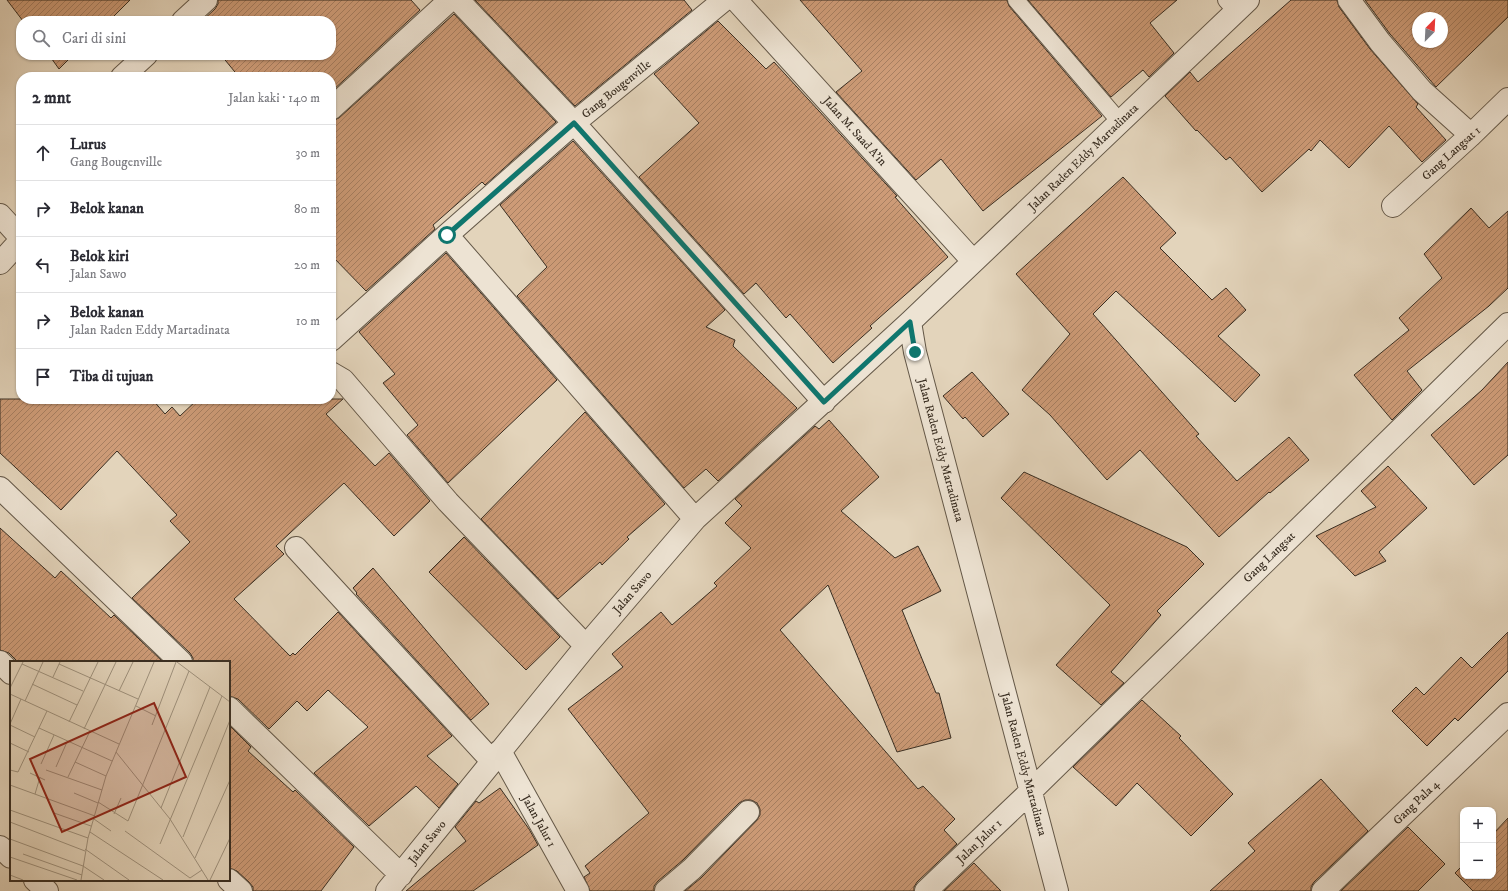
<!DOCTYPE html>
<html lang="id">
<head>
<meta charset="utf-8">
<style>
  body { margin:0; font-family:"IM FELL DW Pica",serif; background:#f2f2f3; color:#2b2b33 }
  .controls { position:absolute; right:12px; bottom:12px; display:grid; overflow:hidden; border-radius:8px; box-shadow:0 1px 3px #0004 }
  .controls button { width:36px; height:36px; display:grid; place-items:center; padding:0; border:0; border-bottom:1px solid #e1e1e2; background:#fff; color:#2b2b33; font:20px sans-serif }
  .compass { position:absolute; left:1412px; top:12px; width:36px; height:36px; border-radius:50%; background:#fff; box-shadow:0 1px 3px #0004; rotate:24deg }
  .stop { position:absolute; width:12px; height:12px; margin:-9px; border:3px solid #0f766e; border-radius:50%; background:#fff }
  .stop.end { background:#0f766e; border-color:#fff; box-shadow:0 1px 4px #0008 }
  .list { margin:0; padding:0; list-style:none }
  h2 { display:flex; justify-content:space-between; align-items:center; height:52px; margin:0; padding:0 16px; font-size:17px }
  h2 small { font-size:13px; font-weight:400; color:#7c7c81 }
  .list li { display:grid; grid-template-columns:26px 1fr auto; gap:12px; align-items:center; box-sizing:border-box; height:56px; padding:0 16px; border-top:1px solid #e1e1e2 }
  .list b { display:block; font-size:15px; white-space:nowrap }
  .list p { margin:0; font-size:13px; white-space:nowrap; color:#7c7c81 }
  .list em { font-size:13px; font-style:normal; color:#7c7c81 }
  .icon { flex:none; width:22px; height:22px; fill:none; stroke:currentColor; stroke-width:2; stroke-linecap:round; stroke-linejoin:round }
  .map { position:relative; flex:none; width:1508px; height:891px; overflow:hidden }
  .search { position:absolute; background:#fff; box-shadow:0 1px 3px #0004; left:16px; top:16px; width:320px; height:44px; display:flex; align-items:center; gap:10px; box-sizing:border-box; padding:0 14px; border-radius:16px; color:#7c7c81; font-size:15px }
  .panel { position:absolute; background:#fff; box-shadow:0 1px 3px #0004; left:16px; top:72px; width:320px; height:332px; border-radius:16px }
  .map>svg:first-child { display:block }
  .building { fill:url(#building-hatch); stroke:#392e22; fill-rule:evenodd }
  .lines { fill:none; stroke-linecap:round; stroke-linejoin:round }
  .service-casing { stroke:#645848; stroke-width:18 }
  .minor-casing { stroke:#645848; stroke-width:24 }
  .service { stroke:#ede3d3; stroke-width:16 }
  .minor { stroke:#ede3d3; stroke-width:22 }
  .route { stroke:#0f766e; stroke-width:5 }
  .labels { text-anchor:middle; stroke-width:3; stroke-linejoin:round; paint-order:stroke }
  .street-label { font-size:12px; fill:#392e22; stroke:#ede3d3 }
  .inset-road { fill:none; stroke:#9f927e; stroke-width:1 }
  .view { fill:#8f2418; fill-opacity:0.15; stroke:#8f2418; stroke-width:2 }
  .inset-edge { fill:none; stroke:#392e22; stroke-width:2 }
</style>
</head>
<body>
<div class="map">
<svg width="1508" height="891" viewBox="0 0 1508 891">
  <defs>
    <pattern id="building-hatch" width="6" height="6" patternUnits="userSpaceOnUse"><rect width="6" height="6" fill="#cd9b77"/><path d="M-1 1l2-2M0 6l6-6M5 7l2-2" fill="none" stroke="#a77f61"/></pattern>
  </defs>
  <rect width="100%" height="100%" fill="#e3d4bb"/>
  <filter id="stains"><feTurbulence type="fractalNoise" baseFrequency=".005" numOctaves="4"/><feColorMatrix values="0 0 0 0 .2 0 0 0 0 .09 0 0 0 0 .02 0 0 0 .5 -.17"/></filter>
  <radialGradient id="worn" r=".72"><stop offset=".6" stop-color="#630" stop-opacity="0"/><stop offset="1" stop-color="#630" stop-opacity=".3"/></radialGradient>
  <path class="building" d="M7,0h123l-21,21h-86z
    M218,0h193l9,10 -89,82v-15h-92l-18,-22h110v-34h-129l13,-12 3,-5z
    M475,0h209l8,10 -117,96z
    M800,0h207l2,6 93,110 -119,95 -42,-52 -25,21 -80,-88 26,-21z
    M1028,0h149l-27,23 24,30 -25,24 -6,-7 -32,27z
    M1291,0h46l2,7 31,42 48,55 -2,3 30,33 -24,22 -33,-36 -40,42 -29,-28 -9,11 -2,-2 -47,43 -32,-35 -4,3 -29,-30 -1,1 -31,-35 25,-24 8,10z
    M1365,0h143v17l-72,70 -46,-53zM1418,18h24v24h-24z
    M454,14l102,108 -71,63 -3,-3 -49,43 2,4 -69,62 -35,-36v-134l8,-3z
    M718,21l48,48 8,-7 123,134 -2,1 53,60 -78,69 2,2 -39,35 -43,-49 -4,4 -30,-35 -12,11 -105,-117 60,-54 -45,-49z
    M49,55h24l-14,14z
    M573,141l152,169 -19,17 29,13 -2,6 64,62 -79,73 -12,-12 -22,19 -167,-192 30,-29 -47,-62z
    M1123,177l53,56 -16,15 52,52 14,-12 20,22 -28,26 42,39 -25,27 -119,-111 -23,23 106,120 -3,2 41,45 52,-44 20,23 -39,33 -1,-1 -50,45 -79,-87 -33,30 -57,-65 -28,-25 48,-56 -54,-60z
    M1471,208l18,20 19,-17v77l-19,18 -82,65 15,19 -30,30 -38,-45 55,-45 -10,-12 43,-40 -18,-24z
    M446,253l111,127 -109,103 -41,-48 11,-10 -35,-42 12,-9 -36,-42z
    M1508,362v93l-34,30 -43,-50 51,-45z
    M972,372l37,42 -26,23 -18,-20 -2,2 -20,-23z
    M0,399h152l13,15 7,-7 8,9 18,-17h145l-17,15 49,52 14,-13 41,48 -36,35 -50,-53 -68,63 8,8 -50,45 56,57 3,-3 2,2 43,-43 114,124 -25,20 31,28 -19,24 -23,-22 -47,40 -55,-53 54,-46 -40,-37 -21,21 -10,-10 -28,28 -31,-30 -9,-3v-34h-36v-4l-3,-5 -58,-55 58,-56 -20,-21 7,-6 -60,-64 -56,59 -61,-57z
    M585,412l80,92 -38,33 2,2 -27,26 -2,-3 -42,37 -77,-80z
    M829,420l50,57 -38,34 54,47 23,-12 23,45 -39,19 34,83h3l12,45 -54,14 -69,-167 -48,45 138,159 5,-3 32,33 -11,11 13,14 -40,38 -3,5v4h-229l16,-13 56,-58 3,-5v-6l-3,-6 -6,-3h-6l-6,3 -56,57 -25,21 -4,5v5h-64l-6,-14 6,-4 -5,-7 64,-53 -81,-104 55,-42 -11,-13 49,-42 11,13 45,-39 -3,-3 37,-35 -26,-25 17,-17 -7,-7 80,-73 4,3z
    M1388,466l39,42 -48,44 7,9 -31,15 -39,-40 60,-29 -15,-16z
    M1024,472l163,75 17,17 -47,47 4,4 -50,57 13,11 -23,22 -45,-40 54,-60 -109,-107z
    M0,528l55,50 6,-7 50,47 3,-3 49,47h-145l-9,-9 -9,-3z
    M464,537l96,100 -34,33 -97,-98z
    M373,568l116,136 -18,16 -115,-126 1,-1 -4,-5z
    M1508,632v39l-50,50 -3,-3 -28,28 -35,-35 24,-24 8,8 37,-38 11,11z
    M1142,700l39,36 -2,2 54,56 -42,42 -54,-53 -21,23 -43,-39z
    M229,725l22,22 -3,4 45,41 2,-2 59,57 -33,44h-68v-4l-4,-5 -12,-11 -8,-3z
    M1321,779l47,52 -54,51 -3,5v4h-101l45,-40 -7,-8z
    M500,788l29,41 9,16 -65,46h-67l60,-50 -11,-14 21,-26 3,2z
    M1508,818v73h-35l-18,-18 8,-8v11h30v-42z
    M1408,827l37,37 -27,27h-77z
    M974,863l27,28h-57z"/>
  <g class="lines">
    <g class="service-casing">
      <path id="service" d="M1016,0l104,122
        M1226,0l10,11"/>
    </g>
    <g class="minor-casing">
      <path id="minor" d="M458,0l116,123 250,279
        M736,0l237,261
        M1349,0l31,42 42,49 49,44
        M183,21l23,-21
        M122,77l24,-22
        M331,109l119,-109
        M1393,206l78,-71 37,-36
        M0,215l21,23
        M447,235l248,284
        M0,263l21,-23
        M910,322l5,30 142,539
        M331,340l116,-105 127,-112 150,-123
        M331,373l12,7 105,122 138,144
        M0,488l181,174
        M296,548l196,213
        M0,662l11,11
        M229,708l172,167
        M500,751l78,140
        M0,847l11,10
        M35,880l12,11
        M229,880l12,11
        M387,891l199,-245 109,-127 215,-197 338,-322
        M666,891l26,-22 56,-57
        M926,891l105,-100 477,-467
        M1323,891l185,-177"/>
    </g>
    <use href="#service" class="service"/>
    <use href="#minor" class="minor"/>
  </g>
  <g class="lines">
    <path class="route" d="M447,235l127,-112 250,279 86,-80 5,30"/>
  </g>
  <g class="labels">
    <g class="street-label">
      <text transform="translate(616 89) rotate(-39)" y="4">Gang Bougenville</text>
      <text transform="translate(855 131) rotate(48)" y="4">Jalan M. Saad A'in</text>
      <text transform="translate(1451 153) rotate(-42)" y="4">Gang Langsat 1</text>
      <text transform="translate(1083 157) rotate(-44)" y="4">Jalan Raden Eddy Martadinata</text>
      <text transform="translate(941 450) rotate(75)" y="4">Jalan Raden Eddy Martadinata</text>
      <text transform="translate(1269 557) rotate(-44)" y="4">Gang Langsat</text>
      <text transform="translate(632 592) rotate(-49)" y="4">Jalan Sawo</text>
      <text transform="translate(1024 764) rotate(75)" y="4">Jalan Raden Eddy Martadinata</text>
      <text transform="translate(1416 802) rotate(-44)" y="4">Gang Pala 4</text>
      <text transform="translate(539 821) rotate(61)" y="4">Jalan Jalur 1</text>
      <text transform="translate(979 841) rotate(-44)" y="4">Jalan Jalur 1</text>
      <text transform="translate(427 842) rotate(-51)" y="4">Jalan Sawo</text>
    </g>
  </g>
  <g transform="translate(10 661)">
    <rect width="220" height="220" fill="#e3d4bb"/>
    <path class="inset-road" d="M167,1l53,40M12,3l61,27M49,3l79,35M43,16l7,-15M22,23l45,21M0,27l13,-26M109,30l14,-29M0,33l109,50M15,40l18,-39M126,45l20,10M59,61l29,-60M0,63l11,-25M0,64l25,12M142,64l24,-63M29,67l73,33M74,68l32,-67M0,82l19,9M106,91l54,67 38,61M65,101l31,14M31,103l13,-29M46,106l11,-25M0,109l8,2 29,-61M36,109l56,20M20,112l15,7M58,116l22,-46M0,124l85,31M64,132l24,10M25,133l5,-17M88,141l30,19 61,-150M151,147l49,-121M0,149l78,28M44,152l37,13M104,153l7,-16M84,158l17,12M0,161l75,29M115,170l65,47 12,-8M80,171l73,48M173,176l47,-117M0,178l73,27 21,14M150,183l62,-148M75,188l44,31M13,193l59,21M0,196l67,23M185,197l35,-78M0,214l13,5M71,219l7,-42 18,-62 48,-114M200,219l20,-42"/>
    <path class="view" d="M144,42l32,74 -124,55 -32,-73z"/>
    <rect width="220" height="220" class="inset-edge"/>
  </g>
  <rect width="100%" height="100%" filter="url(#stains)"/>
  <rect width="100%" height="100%" fill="url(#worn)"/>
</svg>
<div class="controls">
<button>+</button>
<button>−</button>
</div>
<svg class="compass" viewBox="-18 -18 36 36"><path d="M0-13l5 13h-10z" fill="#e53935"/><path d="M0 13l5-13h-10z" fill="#7c7c81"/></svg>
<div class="stop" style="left:447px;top:235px"></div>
<div class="stop end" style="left:915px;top:352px"></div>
<div class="search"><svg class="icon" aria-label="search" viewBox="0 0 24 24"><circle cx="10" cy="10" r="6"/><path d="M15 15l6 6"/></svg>Cari di sini</div>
<section class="panel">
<h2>2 mnt<small>Jalan kaki · 140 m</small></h2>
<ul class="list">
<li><svg class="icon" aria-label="ahead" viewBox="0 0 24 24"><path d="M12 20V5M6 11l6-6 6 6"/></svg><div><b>Lurus</b><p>Gang Bougenville</p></div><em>30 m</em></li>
<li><svg class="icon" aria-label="right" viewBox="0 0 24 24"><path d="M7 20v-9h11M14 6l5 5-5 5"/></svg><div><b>Belok kanan</b></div><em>80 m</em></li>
<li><svg class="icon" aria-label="left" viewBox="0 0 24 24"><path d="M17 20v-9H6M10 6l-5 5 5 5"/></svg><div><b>Belok kiri</b><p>Jalan Sawo</p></div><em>20 m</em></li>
<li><svg class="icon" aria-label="right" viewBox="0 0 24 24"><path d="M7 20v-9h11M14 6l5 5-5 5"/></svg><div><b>Belok kanan</b><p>Jalan Raden Eddy Martadinata</p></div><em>10 m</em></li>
<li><svg class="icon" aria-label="arrive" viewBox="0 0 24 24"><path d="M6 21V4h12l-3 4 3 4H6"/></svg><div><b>Tiba di tujuan</b></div></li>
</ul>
</section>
</div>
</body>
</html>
